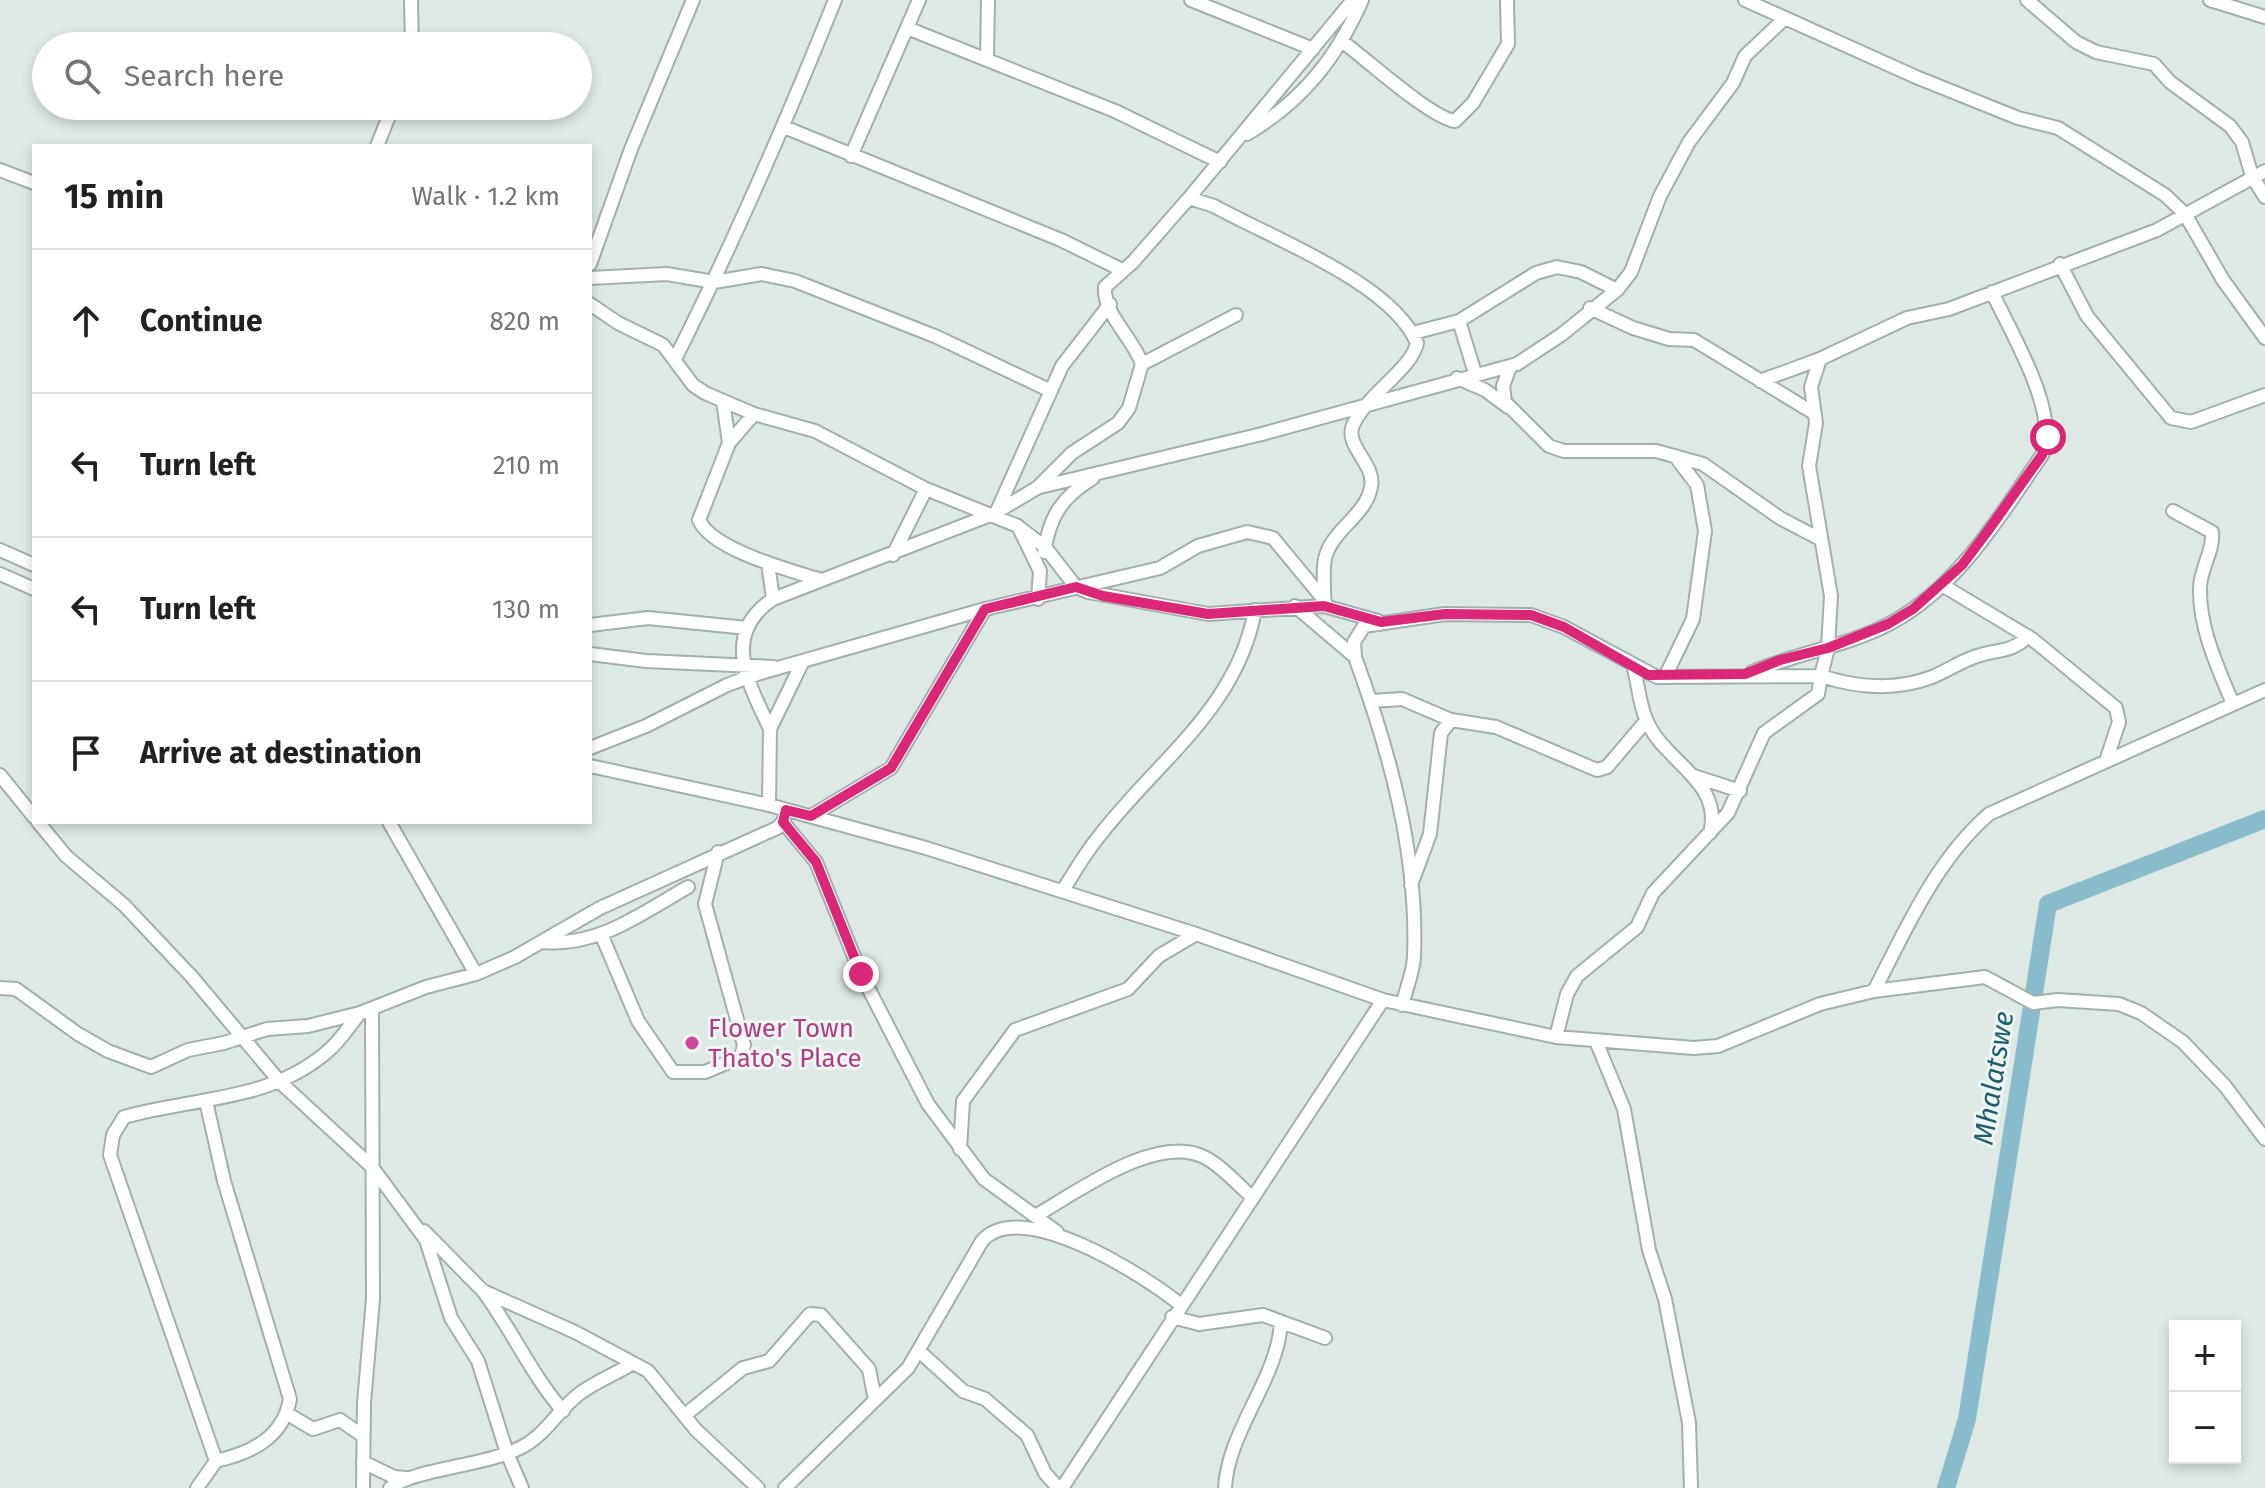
<!DOCTYPE html>
<html lang="en">
<head>
<meta charset="utf-8">
<style>
  body { margin:0; font-family:"Fira Sans",sans-serif; background:#f2f2f2; color:#202124 }
  .controls { position:absolute; right:24px; bottom:24px; display:grid; overflow:hidden; border-radius:0px; box-shadow:0 4px 12px #0003 }
  .controls button { width:72px; height:72px; display:grid; place-items:center; padding:0; border:0; border-bottom:2px solid #e0e0e0; background:#fff; color:#202124; font:40px sans-serif }
  .stop { position:absolute; width:24px; height:24px; margin:-18px; border:6px solid #db2777; border-radius:50%; background:#fff }
  .stop.end { background:#db2777; border-color:#fff; box-shadow:0 2px 8px #0008 }
  .list { margin:0; padding:0; list-style:none }
  h2 { display:flex; justify-content:space-between; align-items:center; height:104px; margin:0; padding:0 32px; font-size:34px }
  h2 small { font-size:26px; font-weight:400; color:#757577 }
  .list li { display:grid; grid-template-columns:52px 1fr auto; gap:24px; align-items:center; box-sizing:border-box; height:144px; padding:0 32px; border-top:2px solid #e0e0e0 }
  .list b { display:block; font-size:30px; white-space:nowrap }
  .list em { font-size:26px; font-style:normal; color:#757577 }
  .icon { flex:none; width:44px; height:44px; fill:none; stroke:currentColor; stroke-width:2; stroke-linecap:round; stroke-linejoin:round }
  .map { position:relative; flex:none; width:2265px; height:1488px; overflow:hidden }
  .search { position:absolute; background:#fff; box-shadow:0 4px 12px #0003; left:32px; top:32px; width:560px; height:88px; display:flex; align-items:center; gap:20px; box-sizing:border-box; padding:0 28px; border-radius:44px; color:#757577; font-size:30px }
  .panel { position:absolute; background:#fff; box-shadow:0 4px 12px #0003; left:32px; top:144px; width:560px; height:680px; border-radius:0px }
  .map>svg:first-child { display:block }
  .lines { fill:none; stroke-linecap:round; stroke-linejoin:round }
  .river { stroke:#88bccc; stroke-width:18 }
  .minor-casing { stroke:#a1b0ac; stroke-width:16 }
  .minor { stroke:#fff; stroke-width:12 }
  .route { stroke:#db2777; stroke-width:10 }
  .hotel-dot { fill:#d1479c; stroke:#eef6f3; stroke-width:3 }
  .labels { text-anchor:middle; stroke-width:6; stroke-linejoin:round; paint-order:stroke }
  .hotel-label { font-size:26px; fill:#b23c85; stroke:#eef6f3; text-anchor:start }
  .water-label { font-size:28px; font-style:italic; fill:#1f5c6f; stroke:#eef6f3 }
</style>
</head>
<body>
<div class="map">
<svg width="2265" height="1488" viewBox="0 0 2265 1488">
  <rect width="100%" height="100%" fill="#dee9e5"/>
  <g class="lines">
    <path class="river" d="M1946,1488l21,-69 81,-515 217,-85"/>
    <g class="minor-casing">
      <path id="minor" d="M411,0l1,46
        M1191,0l122,49
        M1745,0l171,77 102,41 40,10 107,67 20,19 38,66 42,58
        M2027,0l49,42 20,10 58,12 16,18 60,44 12,16 10,34 13,21
        M2210,0l55,17
        M907,28l208,83 105,51
        M1343,42c23,17 88,76 112,79l18,-18 35,-59 -1,-44
        M987,60l1,-60
        M784,127l277,113 61,30
        M1247,134c55,-33 89,-75 115,-134
        M377,146l16,-40
        M851,156l68,-156
        M0,170l34,13
        M1189,198l25,8c57,32 177,76 203,137 -5,26 -50,51 -64,82 -9,21 23,39 18,62 -5,29 -40,43 -46,72 -3,14 0,30 -1,44
        M590,264l41,-115 62,-149
        M2060,264l27,52 84,102 20,4 74,-27
        M590,278l77,-4 47,8 48,-8 33,7 142,56 114,54
        M590,304l28,19 45,22 30,40 12,8 49,21 61,17 111,58 92,37 22,45 -2,28
        M1590,308l43,20 36,11 25,1 118,72
        M1459,321l16,52
        M1413,333l46,-12 77,-48 21,-6 24,5 36,18
        M675,359c59,-117 111,-237 160,-359
        M1142,364l94,-49
        M1510,367l-7,19 2,16 44,44 15,5h92l47,13 77,54 40,21
        M1457,378l28,12 23,17
        M1760,381l60,-22
        M723,401l6,42
        M754,414l-25,29 -30,77c13,30 91,50 122,60
        M1040,487l222,-53 255,-70 44,-29 56,-45 14,-18 29,-76 29,-54 44,-59 12,-27 39,-37
        M997,511l65,-145 48,-62
        M2173,511l39,21c2,19 -12,37 -12,56 -1,40 18,80 33,116
        M1020,528l25,19 31,40 12,5 120,22 116,-8 54,15
        M0,550l34,15
        M1044,552c6,-36 17,-54 49,-74
        M893,555l33,-66
        M768,563l5,36
        M0,574l34,15
        M1942,585l90,54 84,69 3,14 -13,39
        M1295,606l60,51
        M590,625l58,-7 99,10
        M590,654l56,7 128,6
        M1633,665c5,17 6,38 13,54 16,42 78,62 64,114
        M1752,672c45,-19 96,-26 139,-49 68,-37 109,-107 151,-168 19,-41 -32,-124 -50,-163
        M1665,677l28,-58 12,-88 -8,-46 -22,-29
        M1372,701l30,-2 49,21 45,7 101,43 10,-3 39,-46
        M770,729c-21,-45 -50,-95 3,-130l220,-85 44,-26 35,-35 46,-30 11,-15 13,-44c-9,-26 -39,-50 -37,-77l28,-25 56,-64 164,-198
        M590,748l56,-22 81,-41 30,-11 228,-65 175,-41 38,-22 49,-14 26,6 52,63
        M590,766l179,39 157,43 270,86 187,66 173,37 138,11 24,-2 102,-42 54,-13 111,-14 48,26 25,-3 61,4 22,9 42,29 42,44 40,53
        M0,775l34,42
        M1694,776l46,15
        M769,805l1,-76 33,-68
        M811,816l80,-48 94,-159
        M38,822l28,34 58,49 68,72 88,105 92,85 54,73 25,78 27,43 29,92 15,35
        M389,822l87,152
        M783,822l33,40 45,112 67,130 56,75 73,53
        M1411,885l19,-51 11,-101 10,-13
        M1063,890c11,-17 21,-35 34,-51 57,-76 140,-129 158,-229
        M602,936l36,85 35,51h32l36,-15 3,-12 -39,-141 13,-52
        M542,942c57,5 98,-28 146,-55
        M0,988l16,1 62,45 30,17 43,16 37,-17 36,-7 43,-14 41,-3 52,-13 66,-26 50,-13 39,-17 85,-49 177,-80 6,-6 3,-12
        M1874,991c32,-62 62,-131 115,-177l276,-124
        M1402,1005c4,-15 11,-32 12,-48 4,-103 -24,-204 -59,-300l-1,-15 10,-16 81,-12 86,1 33,12 93,50 164,-1 7,-28 3,-52 -22,-130 7,-43 -5,-36 9,-28 87,-41 42,-9 208,-79 108,-59
        M1556,1037l11,-43 10,-18 60,-49 16,-34 75,-80 36,-80 54,-39 3,-18c37,12 74,15 111,1 15,-6 29,-16 45,-21 21,-7 35,-3 51,-20
        M1596,1041l28,68 25,141 16,49 24,124 2,65
        M960,1149l3,-48 52,-71 113,-41 31,-33 37,-22
        M1035,1216c41,-23 121,-83 169,-59 18,9 33,27 48,40
        M424,1231l59,60 92,41 73,39 48,59 62,58
        M483,1291c29,39 48,83 80,120
        M1172,1317l27,7 64,-9 62,23
        M919,1351l44,40 22,8 42,36 18,38 13,15
        M286,1413l27,16 27,-9 23,16
        M685,1415l58,-47 26,-7 41,-47 11,1 48,54 6,31
        M216,1461l-106,-306 3,-20 11,-18c70,-20 146,-15 204,-66 12,-10 22,-26 32,-38
        M363,1462l31,15 12,1
        M197,1488l19,-27c35,-8 67,-23 74,-62l-66,-218 -18,-80
        M363,1488l1,-85 9,-104 -1,-290
        M390,1488c24,-19 94,-22 130,-40 26,-13 37,-37 59,-54 17,-13 37,-20 54,-31
        M785,1488l123,-120 74,-127c39,-45 163,35 199,64
        M1062,1488l321,-488
        M1225,1488c3,-58 53,-109 56,-166"/>
    </g>
    <use href="#minor" class="minor"/>
  </g>
  <g class="lines">
    <path class="route" d="M861,974l-45,-112 -33,-40 3,-12 25,6 80,-48 94,-159 91,-22 27,9 105,18 116,-8 57,16 64,-8 86,1 33,12 84,48 97,-1 35,-14 48,-12 60,-24 25,-15 49,-44 25,-33 55,-77 6,-18"/>
  </g>
  <circle class="hotel-dot" cx="692" cy="1043" r="8"/>
  <g class="labels">
    <g class="hotel-label">
      <text x="708" y="1037">Flower Town<tspan x="708" dy="30">Thato's Place</tspan></text>
    </g>
    <g class="water-label">
      <text transform="translate(1993 1078) rotate(-81)" y="10">Mhalatswe</text>
    </g>
  </g>
</svg>
<div class="controls">
<button>+</button>
<button>−</button>
</div>
<div class="stop" style="left:2048px;top:437px"></div>
<div class="stop end" style="left:861px;top:974px"></div>
<div class="search"><svg class="icon" aria-label="search" viewBox="0 0 24 24"><circle cx="10" cy="10" r="6"/><path d="M15 15l6 6"/></svg>Search here</div>
<section class="panel">
<h2>15 min<small>Walk · 1.2 km</small></h2>
<ul class="list">
<li><svg class="icon" aria-label="ahead" viewBox="0 0 24 24"><path d="M12 20V5M6 11l6-6 6 6"/></svg><div><b>Continue</b></div><em>820 m</em></li>
<li><svg class="icon" aria-label="left" viewBox="0 0 24 24"><path d="M17 20v-9H6M10 6l-5 5 5 5"/></svg><div><b>Turn left</b></div><em>210 m</em></li>
<li><svg class="icon" aria-label="left" viewBox="0 0 24 24"><path d="M17 20v-9H6M10 6l-5 5 5 5"/></svg><div><b>Turn left</b></div><em>130 m</em></li>
<li><svg class="icon" aria-label="arrive" viewBox="0 0 24 24"><path d="M6 21V4h12l-3 4 3 4H6"/></svg><div><b>Arrive at destination</b></div></li>
</ul>
</section>
</div>
</body>
</html>
